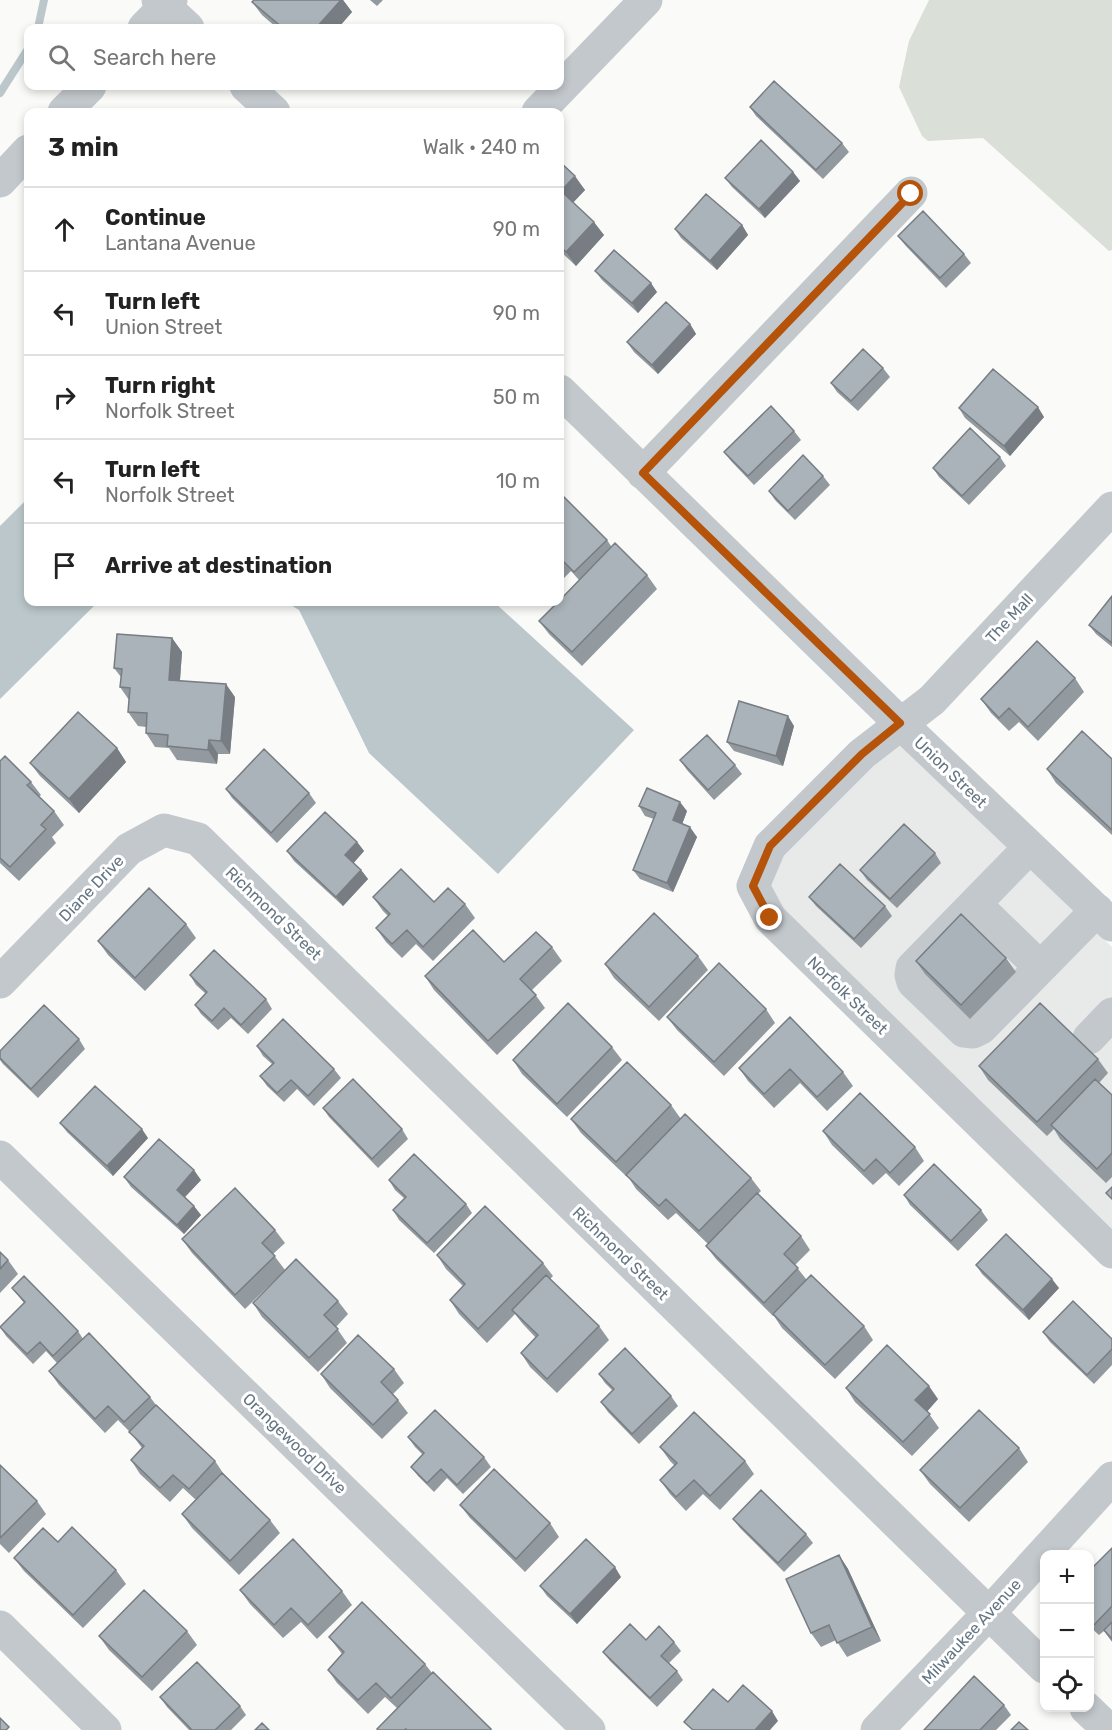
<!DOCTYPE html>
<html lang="en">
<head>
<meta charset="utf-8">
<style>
  body { margin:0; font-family:Rubik,sans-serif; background:#f6f6f6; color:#222 }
  .controls { position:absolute; right:18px; bottom:18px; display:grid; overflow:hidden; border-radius:12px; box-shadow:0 3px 9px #0003 }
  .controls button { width:54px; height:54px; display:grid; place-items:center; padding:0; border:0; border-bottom:2px solid #e0e0e0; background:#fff; color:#222; font:30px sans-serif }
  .stop { position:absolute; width:18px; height:18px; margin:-14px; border:4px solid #b45309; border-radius:50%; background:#fff }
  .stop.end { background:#b45309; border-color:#fff; box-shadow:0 2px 6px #0008 }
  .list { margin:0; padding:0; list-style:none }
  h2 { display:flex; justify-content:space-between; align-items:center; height:78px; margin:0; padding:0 24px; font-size:26px }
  h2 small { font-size:20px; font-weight:400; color:#767676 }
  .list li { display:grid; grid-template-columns:39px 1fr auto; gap:18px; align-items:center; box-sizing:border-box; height:84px; padding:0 24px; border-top:2px solid #e0e0e0 }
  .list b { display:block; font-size:22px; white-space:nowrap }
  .list p { margin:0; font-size:20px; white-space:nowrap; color:#767676 }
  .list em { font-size:20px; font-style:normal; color:#767676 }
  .icon { flex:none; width:33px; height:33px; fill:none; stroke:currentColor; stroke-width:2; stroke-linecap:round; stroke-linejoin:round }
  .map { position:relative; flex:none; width:1112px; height:1730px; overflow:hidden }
  .search { position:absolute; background:#fff; box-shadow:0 3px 9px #0003; left:24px; top:24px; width:540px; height:66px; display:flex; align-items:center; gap:15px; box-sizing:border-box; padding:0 21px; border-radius:12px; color:#767676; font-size:22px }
  .panel { position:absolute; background:#fff; box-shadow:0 3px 9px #0003; left:24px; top:108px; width:540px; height:498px; border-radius:12px }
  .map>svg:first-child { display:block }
  .built { fill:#e8e9e9 }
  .green { fill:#dadfd7 }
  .water { fill:#bbc7cb }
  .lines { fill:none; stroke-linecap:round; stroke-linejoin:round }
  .stream { stroke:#bbc7cb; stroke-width:8 }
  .minor { stroke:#c3c8cc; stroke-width:33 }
  .wall { fill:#929a9f }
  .shaded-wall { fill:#777d82 }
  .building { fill:#aab3b9; stroke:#777d82; stroke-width:1.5 }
  .route { stroke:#b45309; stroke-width:8 }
  .labels { text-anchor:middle; stroke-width:6; stroke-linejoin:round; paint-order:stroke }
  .street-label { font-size:16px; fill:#657683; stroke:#fff }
</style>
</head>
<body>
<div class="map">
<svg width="1112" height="1730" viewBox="0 0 1112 1730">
  <rect width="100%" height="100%" fill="#fafaf8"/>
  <path class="built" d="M898,743l214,204v282l-329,-321 -13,-25 13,-30 88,-88z"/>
  <path class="green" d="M929,0h183v250l-3,1 -126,-113 -55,3 -6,-5 -23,-49 10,-46z"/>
  <path class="water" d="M28,498v104h70l-98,97v-173z
    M286,602h208l140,128 -136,144 -129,-121 -70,-143z"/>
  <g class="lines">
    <path class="stream" d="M38,28l6,-28
      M0,93l28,-44"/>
    <path class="minor" d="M158,0l30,28
      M144,28l27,-28
      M246,86l28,26
      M64,112l26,-26
      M538,112l108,-112
      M0,181l28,-30
      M560,391l340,332 212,202
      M643,473l268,-280
      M1112,508l-180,192 -70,54 -92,92 -17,40 17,32 342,334
      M1030,847l-118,121 -1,7 2,7 51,49 9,1 8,-4 116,-118
      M975,904l65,63
      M0,982l129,-133 35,-19 34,9 846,828
      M1089,1038l23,-24
      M0,1157l589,573
      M0,1627l105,103
      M1086,1708l23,22
      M877,1730l112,-117 123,-135"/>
  </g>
  <path class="wall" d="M254,0h89l9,12 -14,16h-61l-15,-13 -10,-13z
    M370,0h13l-6,6z
    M750,107l92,36 7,9 -26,27 -67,-63z
    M560,162l25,28 -12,12 31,33 -28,31 -16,-15z
    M793,172l7,9 -35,37 -33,-31 -7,-9z
    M742,225l6,10 -31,35 -36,-32 -6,-9z
    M898,236l66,18 7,9 -25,25 -41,-43z
    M595,271l62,21 -19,21 -36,-33z
    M690,324l6,10 -38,40 -24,-22 -7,-10z
    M883,368l7,9 -32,34 -21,-19 -6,-9z
    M959,408l85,9 -34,39 -45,-38z
    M794,431l7,9 -47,45 -23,-24 -7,-9z
    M1000,457l6,9 -37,39 -30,-28 -6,-9z
    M823,476l7,9 -35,35 -20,-20 -6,-9z
    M560,493l47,47 4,6 36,29 10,14 -75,77 -33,-32 -10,-13 40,-41 -8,-9 -7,7 -4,-4z
    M1112,596v51l-16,-13 -7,-9z
    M172,638l10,14 -2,28 55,17 -5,57h-12l-1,10 -40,-4 -8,-12 -14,-1 -9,-14v-6l-8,-1 -10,-14 1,-12 -9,-13 1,-10 -7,-9z
    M1075,678l9,14 -46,49 -19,-19 -10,9 -18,-18 -10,-14z
    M794,726l-11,40 -49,-15 -7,-9z
    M117,748l9,14 -47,51 -39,-37 -10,-13z
    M1112,759v76l-56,-52 -9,-14z
    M680,760l55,5 7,9 -28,26 -27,-30z
    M0,761l31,21 10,13 -2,2 15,14 10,14 -12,12 4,6 -37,38 -19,-18z
    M226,789l83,4 7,10 -39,40 -45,-45z
    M639,806l48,5 -5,13 15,13 -24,55 -33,-13 -7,-9 21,-51 -9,-3z
    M357,842l7,9 -11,12 8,7 7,9 -25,27 -49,-45 -7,-10z
    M935,853l6,10 -44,45 -30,-28 -7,-10z
    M373,897l92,7 10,14 -42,43 -17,-17 -14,14 -16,-16 -10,-14 12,-12 -5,-5z
    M809,897l76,9 7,10 -31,32 -45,-42z
    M186,924l10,14 -51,53 -37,-36 -10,-14z
    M552,947l10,14 -30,29 13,18 -48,47 -63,-65 -9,-14 79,-14z
    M698,956l10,14 -49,51 -45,-43 -9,-14z
    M1006,958l10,14 -46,47 -45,-45 -9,-13z
    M190,975l76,24 6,10 -24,25 -17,-16 -13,12 -17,-16 -6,-9 11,-11 -10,-9z
    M766,1009l9,14 -51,53 -47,-46 -10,-13z
    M79,1039l6,10 -47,49 -35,-34 -3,-4v-9z
    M257,1046l77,23 7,9 -27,28 -17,-17 -13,13 -17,-16 -7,-10 12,-12 -9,-8z
    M612,1047l10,13 -55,57 -45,-43 -9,-14z
    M1098,1059l10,14 -9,10 13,12v82l-6,6 -46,-44 -6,-10 -7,7 -59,-56 -9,-14z
    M739,1068l104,4 10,14 -26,25 -27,-28 -26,25 -26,-27z
    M671,1105l10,14 70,59 10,13 -3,3 43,42 9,14 -15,15 11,14 58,47 9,14 -38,39 -53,-51 -8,-12h-1l-57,-57 -10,-13 2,-2 -32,-31 -8,7 -32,-31 -9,-14 -1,1 -45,-43 -10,-14z
    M323,1108l79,21 6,10 -30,29 -49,-51z
    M60,1123l88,15 -35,38 -46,-44z
    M823,1131l92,16 9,14 -25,25 -13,-13 -13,12 -41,-40z
    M124,1177l77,3 -16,17 16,18 -17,19 -53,-47z
    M389,1180l77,24 6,9 -38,40 -35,-33 -6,-10 12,-11 -10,-9z
    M904,1195l77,15 7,10 -30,31 -48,-46z
    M275,1230l10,13 -12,11 12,16 -40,39 -53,-56 -10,-14z
    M0,1252l8,8 10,14 -18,19z
    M437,1255l106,8 10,13 -3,3 49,47 10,14 -52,53 -27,-26 -9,-14 15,-15 -14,-15 -7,-9 -28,29 -28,-29 -9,-14 13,-14 -17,-17z
    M976,1265l83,23 -30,32 -47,-46z
    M12,1288l66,43 5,8 67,58 6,8 59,56 8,12 47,47 10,13 -41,42 -47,-47 -10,-14 14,-14 -13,-12 -13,14 -30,-28 -9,-14 11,-12 -12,-16 -12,-12 -13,13 -46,-48 -10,-14 8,-8 -11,-12 -13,13 -27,-28 -6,-9 24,-24z
    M338,1301l10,13 -12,13 11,16 -29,29 -56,-55 -9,-14z
    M1043,1332l69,7v26l-18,19 -44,-42z
    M394,1369l10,14 -11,11 5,6 10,13 -26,26 -52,-51 -9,-14z
    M599,1374l72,22 7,10 -39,38 -31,-32 -7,-10 12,-11 -8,-8z
    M846,1388l92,11 -11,12 12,17 -27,28 -57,-54z
    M408,1437l76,20 7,10 -28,27 -16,-16 -13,14 -16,-16 -7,-9 12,-12 -8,-8z
    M660,1447l85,14 9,13 -34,36 -17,-16 -17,17 -16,-17 -10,-14 15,-14 -5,-5z
    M1019,1448l9,14 -59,60 -39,-38 -10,-14z
    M0,1465l37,36 9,13 -37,39 -9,-9z
    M460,1505l90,18 9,14 -34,35 -55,-54z
    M733,1519l73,15 7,9 -29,29 -44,-44z
    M58,1542l58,28 10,14 -43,44 -59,-57 -10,-13z
    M1112,1548v94l-8,-11 -5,4 -10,-9v-55z
    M839,1555l9,14 33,72 -34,16 -11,-17 -15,7 -10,-14z
    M621,1577l-44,47 -30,-28 -7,-10z
    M240,1590l102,1 10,14 -35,34 -16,-17 -18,16 -33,-34z
    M187,1631l10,14 -45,46 -43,-41 -10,-14z
    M329,1637l96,27 7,9 1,-1 59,58h-114l19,-22 -12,-11 -17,17 -31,-31 -9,-13 14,-16z
    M646,1640l28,2 7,9 -12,12 8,8 6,9 -26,27 -47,-46 -7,-9z
    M160,1697l80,9 6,9 -15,15h-42l-22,-23z
    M1004,1705l7,10 -15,15h-72z"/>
  <path class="shaded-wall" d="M341,0h2l9,12 -14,16h-22z
    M793,172l7,9 -35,37 -6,-9z
    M575,176l10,14 -14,15 -10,-14z
    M594,222l10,13 -28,31 -10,-14z
    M742,225l6,10 -31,35 -7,-9z
    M651,283l6,9 -19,21 -6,-10z
    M690,324l6,10 -38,40 -6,-9z
    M1038,407l6,10 -34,39 -6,-10z
    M172,638l10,14 -3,41 -10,-13z
    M226,684l9,13 -5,57 -9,-13z
    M788,716l6,10 -11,40 -7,-10z
    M209,740l9,14 -1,10 -9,-14z
    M117,748l9,14 -47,51 -10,-14z
    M680,802l7,9 -7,19 -7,-10z
    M690,827l7,10 -24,55 -6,-9z
    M357,842l7,9 -12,14 -7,-10z
    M361,870l7,9 -25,27 -7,-9z
    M142,1129l6,9 -35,38 -6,-10z
    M194,1170l7,10 -18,19 -6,-9z
    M194,1206l7,9 -17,19 -7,-9z
    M1052,1279l7,9 -30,32 -6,-10z
    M929,1386l9,13 -13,15 -10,-14z
    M839,1555l9,14 33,72 -9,-14z
    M615,1567l6,10 -44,47 -7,-10z
    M772,1711l6,10 -8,9h-15z"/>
  <path class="building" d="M254,0h87l-25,28h-33l-31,-26z
    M774,81l68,62 -26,27 -66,-63z
    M761,140l32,32 -34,37 -34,-31z
    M560,162l15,14 -14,15 33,31 -28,30 -6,-6z
    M706,194l36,31 -32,36 -35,-32z
    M923,211l41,43 -24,24 -42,-42z
    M614,250l37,33 -19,20 -37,-32z
    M666,302l24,22 -38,41 -25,-23z
    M863,349l20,19 -32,33 -20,-18z
    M993,369l45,38 -34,39 -45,-38z
    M771,406l23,25 -46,45 -24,-24z
    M970,428l30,29 -38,39 -29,-28z
    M803,455l20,21 -35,35 -19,-20z
    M560,493l47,47 -33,32 -10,-10 -4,4z
    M615,543l32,32 -75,77 -33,-31 19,-19h2v-2z
    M1112,596v47l-23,-18z
    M117,634l55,4 -3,42 57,4 -5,57 -12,-1 -1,10 -41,-4 1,-11 -22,-2 1,-20 -19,-1 2,-24 -10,-1 2,-18 -8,-1z
    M1037,641l38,37 -47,49 -19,-19 -10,10 -18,-19z
    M739,701l49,15 -12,40 -49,-14z
    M78,712l39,36 -48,51 -39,-36z
    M1082,731l30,28v71l-65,-61z
    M707,735l28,30 -27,25 -28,-30z
    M264,749l45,44 -38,40 -45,-44z
    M5,756l26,26 -4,3 27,26 -13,14 5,4 -36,38 -10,-9v-97z
    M647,788l33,14 -7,18 17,7 -23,56 -34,-13 23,-57 -17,-7z
    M325,812l32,30 -12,13 16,15 -25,27 -49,-46z
    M904,824l31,29 -45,46 -30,-29z
    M840,864l45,42 -31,33 -45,-42z
    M401,869l33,33 14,-14 17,16 -42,43 -16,-17 -15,14 -16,-16 14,-14 -17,-17z
    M149,888l37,36 -51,54 -37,-37z
    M654,913l44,43 -49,51 -44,-43z
    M961,914l45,44 -45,47 -45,-44z
    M473,930l31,32 32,-30 16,15 -32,32 16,16 -48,46 -63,-65z
    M214,950l52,49 -25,26 -17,-17 -12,13 -17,-16 12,-13 -17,-17z
    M719,963l47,46 -52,53 -47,-45z
    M568,1003l44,44 -55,57 -44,-44z
    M1040,1003l58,56 -61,63 -58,-56z
    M44,1005l35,34 -48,50 -31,-31v-7z
    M790,1017l53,55 -26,25 -27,-28 -26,25 -25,-26z
    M283,1019l51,50 -26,27 -17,-16 -14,13 -17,-17 14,-13 -17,-17z
    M627,1062l44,43 -55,57 -45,-43z
    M353,1079l49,50 -30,30 -49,-51z
    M1095,1079l17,16v58l-15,16 -46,-44z
    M95,1086l47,43 -35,37 -47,-43z
    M860,1093l55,54 -25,26 -14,-14 -12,12 -41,-40z
    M685,1114l66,64 -52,53 -33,-32 -7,7 -33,-31z
    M159,1139l35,31 -17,20 17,16 -17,19 -53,-48z
    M414,1154l52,50 -39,39 -34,-33 13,-13 -17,-17z
    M934,1164l47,46 -30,31 -47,-46z
    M1112,1187v12l-6,-6z
    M235,1188l40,42 -13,13 13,13 -40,39 -53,-56z
    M757,1193l44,43 -17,18 14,14 -34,35 -58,-57z
    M485,1206l58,57 -65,66 -28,-29 15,-16 -28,-29z
    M1006,1234l46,45 -29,31 -47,-45z
    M0,1252l8,8 -8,9z
    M296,1259l42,42 -14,14 14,14 -29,29 -56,-55z
    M546,1275l53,51 -52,53 -26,-26 17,-18 -26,-25z
    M811,1275l53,51 -39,39 -52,-51z
    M24,1276l54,55 -25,25 -13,-14 -13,12 -27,-27 25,-25 -13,-14z
    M1073,1301l39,38v10l-25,26 -44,-43z
    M89,1333l61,64 -26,25 -16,-16 -13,13 -46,-48z
    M358,1335l36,34 -13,13 17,18 -25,25 -52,-51z
    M887,1345l42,41 -14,14 15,14 -27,28 -57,-54z
    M625,1348l46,48 -39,38 -31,-32 13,-13 -15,-15z
    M156,1405l59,56 -26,28 -16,-14 -13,13 -29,-28 13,-14 -15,-14z
    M435,1410l49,47 -27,28 -16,-16 -14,14 -16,-16 13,-14 -16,-16z
    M979,1410l40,38 -59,60 -40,-38z
    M694,1412l51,49 -35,35 -16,-16 -18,17 -16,-17 17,-17 -17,-16z
    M0,1465l37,36 -37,37z
    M494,1469l56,54 -34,36 -56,-54z
    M222,1473l48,47 -40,41 -48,-47z
    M761,1490l45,44 -28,29 -45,-44z
    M72,1527l44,43 -43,45 -59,-57 29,-30 15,14z
    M293,1539l49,52 -34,34 -17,-17 -17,17 -34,-35z
    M586,1539l29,28 -45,47 -30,-28z
    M1112,1548v58l-19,20 -4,-3v-52z
    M839,1555l33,72 -35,16 -8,-18 -18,8 -25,-54z
    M144,1590l43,41 -45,46 -43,-41z
    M362,1602l63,62 -34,34 -15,-15 -18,17 -30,-30 16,-18 -15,-15z
    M1112,1622v17l-8,-9z
    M630,1624l16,16 13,-14 15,16 -13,14 16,15 -27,27 -47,-46z
    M197,1662l43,44 -25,24h-23l-32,-33z
    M433,1672l58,57 -1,1h-83l-1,-1 -2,1h-26l-1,-1z
    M974,1676l30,29 -24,25h-56z
    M743,1685l29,26 -17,19h-62l-9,-8 29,-33 15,13z
    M0,1718l9,9 -3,3h-6z
    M1019,1722l9,8h-17z
    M262,1723l7,7h-14z"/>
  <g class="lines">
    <path class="route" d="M770,918l-17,-32 17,-40 92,-92 38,-31 -257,-250 268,-279"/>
  </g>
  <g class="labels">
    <g class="street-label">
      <text transform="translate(1009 618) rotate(-47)" y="6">The Mall</text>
      <text transform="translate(951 772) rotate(44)" y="6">Union Street</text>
      <text transform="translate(91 888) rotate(-46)" y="6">Diane Drive</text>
      <text transform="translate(274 913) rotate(44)" y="6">Richmond Street</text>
      <text transform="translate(848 995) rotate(44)" y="6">Norfolk Street</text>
      <text transform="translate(621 1253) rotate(44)" y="6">Richmond Street</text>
      <text transform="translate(295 1443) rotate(44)" y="6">Orangewood Drive</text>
      <text transform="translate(971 1631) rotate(-47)" y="6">Milwaukee Avenue</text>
    </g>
  </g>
</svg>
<div class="controls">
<button>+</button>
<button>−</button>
<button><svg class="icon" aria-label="locate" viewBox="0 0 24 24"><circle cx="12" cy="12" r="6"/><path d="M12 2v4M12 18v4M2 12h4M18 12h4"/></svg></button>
</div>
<div class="stop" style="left:911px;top:194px"></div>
<div class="stop end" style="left:770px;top:918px"></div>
<div class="search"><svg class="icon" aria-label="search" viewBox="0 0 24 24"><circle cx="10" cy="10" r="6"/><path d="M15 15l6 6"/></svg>Search here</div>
<section class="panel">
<h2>3 min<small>Walk · 240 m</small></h2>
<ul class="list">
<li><svg class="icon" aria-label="ahead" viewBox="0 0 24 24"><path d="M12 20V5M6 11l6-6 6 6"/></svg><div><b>Continue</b><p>Lantana Avenue</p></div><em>90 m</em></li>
<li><svg class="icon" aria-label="left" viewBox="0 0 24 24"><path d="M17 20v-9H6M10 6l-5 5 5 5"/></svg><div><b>Turn left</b><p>Union Street</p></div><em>90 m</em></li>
<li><svg class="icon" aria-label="right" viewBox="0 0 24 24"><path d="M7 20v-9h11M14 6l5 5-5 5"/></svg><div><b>Turn right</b><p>Norfolk Street</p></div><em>50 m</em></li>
<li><svg class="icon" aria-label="left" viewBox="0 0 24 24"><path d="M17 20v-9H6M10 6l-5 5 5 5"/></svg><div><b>Turn left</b><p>Norfolk Street</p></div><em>10 m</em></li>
<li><svg class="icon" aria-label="arrive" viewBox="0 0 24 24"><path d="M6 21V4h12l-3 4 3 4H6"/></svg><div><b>Arrive at destination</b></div></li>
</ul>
</section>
</div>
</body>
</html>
